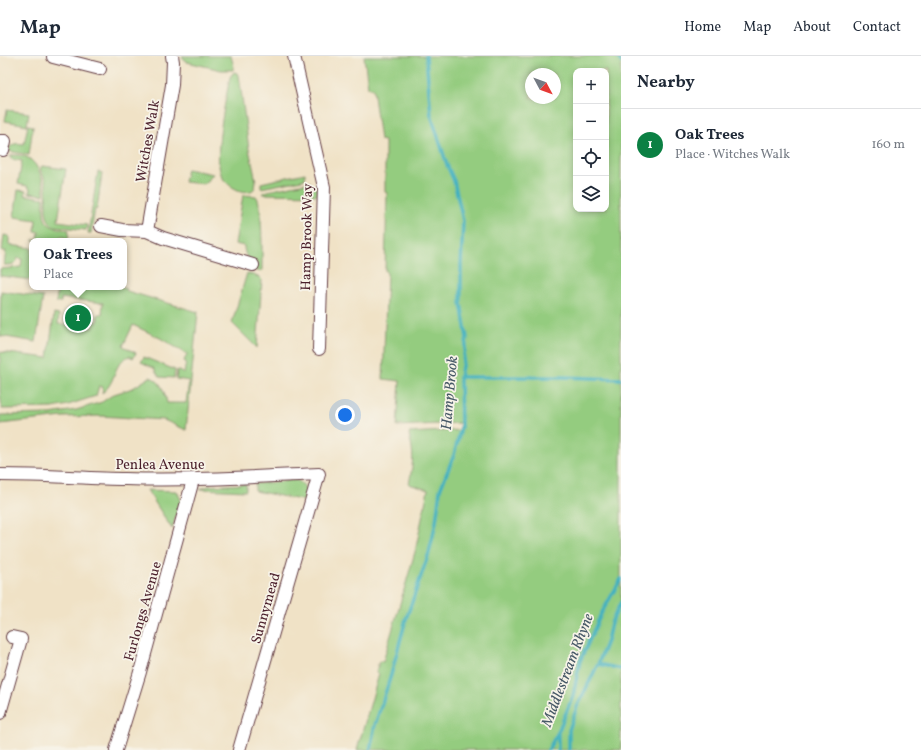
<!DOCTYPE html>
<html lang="en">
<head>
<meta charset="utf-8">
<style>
  body { margin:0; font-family:Vollkorn,serif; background:#f6f6f7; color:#1f2937 }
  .controls { position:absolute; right:12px; top:12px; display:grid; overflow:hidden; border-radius:8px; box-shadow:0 2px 6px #0003 }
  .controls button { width:36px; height:36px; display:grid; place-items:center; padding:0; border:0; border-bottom:1px solid #e0e1e3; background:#fff; color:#1f2937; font:20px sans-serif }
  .compass { position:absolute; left:525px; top:12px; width:36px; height:36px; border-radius:50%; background:#fff; box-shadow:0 2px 6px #0003; rotate:131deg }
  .you { position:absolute; left:345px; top:359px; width:14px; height:14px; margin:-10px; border:3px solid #fff; border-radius:50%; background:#1a73e8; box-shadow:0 0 0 6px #1a73e833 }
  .badge { display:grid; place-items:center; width:26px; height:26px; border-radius:50%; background:#0b8043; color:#fff; font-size:13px; font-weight:700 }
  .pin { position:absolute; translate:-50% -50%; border:2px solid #fff; box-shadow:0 1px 4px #0006 }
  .popup { position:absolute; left:29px; top:182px; width:98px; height:52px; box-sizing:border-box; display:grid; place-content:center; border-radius:8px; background:#fff; filter:drop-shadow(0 1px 3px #0005); font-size:13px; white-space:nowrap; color:#747a83 }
  .popup b { font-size:15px; color:#1f2937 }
  .popup::after { content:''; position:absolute; left:50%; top:100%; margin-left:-8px; border:8px solid transparent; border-top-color:#fff }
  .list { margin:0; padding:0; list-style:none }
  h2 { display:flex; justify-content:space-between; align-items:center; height:52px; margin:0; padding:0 16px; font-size:17px }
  h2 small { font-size:13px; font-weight:400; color:#747a83 }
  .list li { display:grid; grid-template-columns:26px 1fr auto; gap:12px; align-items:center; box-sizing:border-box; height:72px; padding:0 16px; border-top:1px solid #e0e1e3 }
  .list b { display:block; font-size:15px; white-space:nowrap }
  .list p { margin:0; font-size:13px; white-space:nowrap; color:#747a83 }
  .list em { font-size:13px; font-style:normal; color:#747a83 }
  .icon { flex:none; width:22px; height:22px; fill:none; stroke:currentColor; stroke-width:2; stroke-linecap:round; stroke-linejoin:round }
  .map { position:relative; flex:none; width:621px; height:694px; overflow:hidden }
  header { display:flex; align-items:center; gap:24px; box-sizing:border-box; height:56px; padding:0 20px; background:#fff; border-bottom:1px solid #e0e1e3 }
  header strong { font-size:19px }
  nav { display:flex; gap:22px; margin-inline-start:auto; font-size:14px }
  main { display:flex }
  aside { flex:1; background:#fff }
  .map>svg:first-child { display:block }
  .green { fill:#94cc7f; stroke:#6f7655; fill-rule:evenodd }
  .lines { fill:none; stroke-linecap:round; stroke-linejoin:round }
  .stream { stroke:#43b1c0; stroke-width:3.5 }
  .minor-casing { stroke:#633c42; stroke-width:14 }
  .minor { stroke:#fff; stroke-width:12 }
  .labels { text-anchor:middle; stroke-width:3.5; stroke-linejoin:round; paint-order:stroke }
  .street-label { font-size:14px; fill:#4a1f2b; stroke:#f7f3e8 }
  .water-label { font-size:15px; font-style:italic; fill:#475967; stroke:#f7f3e8 }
</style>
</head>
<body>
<header>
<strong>Map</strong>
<nav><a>Home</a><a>Map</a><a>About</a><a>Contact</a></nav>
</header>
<main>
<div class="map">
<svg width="621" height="694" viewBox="0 0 621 694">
  <rect width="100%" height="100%" fill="#f7f3e8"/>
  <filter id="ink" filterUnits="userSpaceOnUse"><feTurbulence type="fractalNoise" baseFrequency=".025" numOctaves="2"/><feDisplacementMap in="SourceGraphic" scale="8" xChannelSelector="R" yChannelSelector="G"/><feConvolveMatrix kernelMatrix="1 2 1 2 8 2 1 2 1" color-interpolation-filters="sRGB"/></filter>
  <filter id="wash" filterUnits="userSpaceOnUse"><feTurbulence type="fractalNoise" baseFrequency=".012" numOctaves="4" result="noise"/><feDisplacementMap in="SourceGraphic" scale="16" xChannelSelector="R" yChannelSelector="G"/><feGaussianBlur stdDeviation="0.9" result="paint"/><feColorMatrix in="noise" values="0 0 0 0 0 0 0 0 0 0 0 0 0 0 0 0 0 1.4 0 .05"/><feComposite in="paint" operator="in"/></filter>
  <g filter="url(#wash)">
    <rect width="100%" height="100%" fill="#f0e2c6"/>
    <path class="green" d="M182,0h49l3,11 -1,3h-12l-34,-8 -4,-3z
      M364,0h257v694h-264l22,-76 -3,-1 3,-12 4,1 32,-110 13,-62 -19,-6c2,-11 5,-24 3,-35 0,-6 -3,-10 -3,-16 17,-1 34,-2 51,-3v-7l-63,3 3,-45 -17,-2 4,-106 -2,-2 2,-78 -2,-1v-51l-5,-1 -7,-51 -5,-2zM576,15h30v138h-30zM531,18h24v24h-24z
      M234,16l3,1 2,2 10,74 7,32 -1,7c-4,5 -11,4 -17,2 -7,-3 -15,-9 -17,-16 -8,-20 5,-75 9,-97z
      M7,54l22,3 -2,12 -22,-4z
      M28,69l5,1 -4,29 -21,-4c3,-8 8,-8 16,-7z
      M11,99c5,0 12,0 16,2 12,7 18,25 17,38l-15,-2 1,-4 -3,-3 -9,-2 4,-23 -11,-2z
      M42,110l24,3 -8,52 29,4 -1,5 -32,-4c-13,-8 -6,-27 -8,-39 0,-6 -3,-12 -6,-18z
      M187,113l26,5 -9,10 -20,-2z
      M98,115l4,2 -5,36h-2l-4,24h-3z
      M305,117v6l-3,1 -41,8v-5z
      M310,126l1,6 5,-1 2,8 -55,-1v-2z
      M18,134l8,1 -1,4 19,3c-1,24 0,29 25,32l-1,9h-3v-2h-4l-1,1h-3l-1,3h-23v-1h5l1,-8 -4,-1 1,-11 -22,-3z
      M243,139l13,1c7,6 6,63 6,76l-8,-2c-4,-8 -10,-15 -10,-24l-9,-2z
      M4,179l5,1v9l23,3v32l-32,-4v-7l21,-2 1,-8 -4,-1c-2,7 -7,7 -14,7l2,-14h-4z
      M247,217l12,4 3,3 -5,68 -25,-25z
      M58,231h62l6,2 1,2 71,21 -12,118 -22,-10 -63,-4 -38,1 -63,7v-9h2l48,-1 26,-4 26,-8 12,-8 19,-6 17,-11c11,3 15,16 17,26h19l3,-22 -13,-2 1,-9 7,4 2,-12 -2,-1 3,-7 -27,-16 -27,-13 -10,21 13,7 -3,5 -4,-2c-18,9 -11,25 -27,37l1,-6 -4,-1 -3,10 -28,9 -15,3 -51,1 -2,-17v-40l48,6 6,-44 5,1 -1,9 35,4 1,-6h3l1,-8h4l1,-11 -42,-5v4h-5z
      M1,235l42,6 -7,45 -36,-6z
      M144,301l31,13 -1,8 -15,-1 -5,-9 -13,-6z
      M295,424c10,2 13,12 11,21l-51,-10v-7z
      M246,428v7l-46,-2 9,-3z
      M147,434l30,1 4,9 -9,29z"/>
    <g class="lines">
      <path class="stream" d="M617,0l4,6
        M460,321h103l58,2
        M598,608l23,5
        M558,677v17
        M370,694l5,-25 16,-50 15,-56 23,-66 7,-31 4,-32 14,-35 7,-28 -1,-50 7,-39 -6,-35v-38l2,-44 -9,-40 -7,-16 -16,-50 -5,-59
        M548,694l10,-18 15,-36 7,-35 21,-47 20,-35
        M569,694v-20l8,-23 21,-43 9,-23 4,-18 10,-21"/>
    </g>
  </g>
  <g filter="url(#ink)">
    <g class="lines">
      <g class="minor-casing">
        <path id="minor" d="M294,0l30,131 -5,162
          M53,1l47,12
          M0,85h5l-2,9
          M101,170l21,4 25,1 16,7 90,27
          M147,175l25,-146 1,-23 -1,-6
          M0,419c42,0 83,3 125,4 64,2 129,-2 194,-5l-80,276
          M0,657l21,-74 -9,-2
          M116,694l24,-78 53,-192"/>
      </g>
      <use href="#minor" class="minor"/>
    </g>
  </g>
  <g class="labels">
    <g class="street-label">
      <text transform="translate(147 85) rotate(-80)" y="5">Witches Walk</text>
      <text transform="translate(306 181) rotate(-89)" y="5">Hamp Brook Way</text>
      <text x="160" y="413">Penlea Avenue</text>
      <text transform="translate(265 552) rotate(-74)" y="5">Sunnymead</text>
      <text transform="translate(142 555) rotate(-74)" y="5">Furlongs Avenue</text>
    </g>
    <g class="water-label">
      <text transform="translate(449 337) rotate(-85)" y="5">Hamp Brook</text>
      <text transform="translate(567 614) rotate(-69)" y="5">Middlestream Rhyne</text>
    </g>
  </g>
</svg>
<div class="controls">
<button>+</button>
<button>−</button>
<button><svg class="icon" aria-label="locate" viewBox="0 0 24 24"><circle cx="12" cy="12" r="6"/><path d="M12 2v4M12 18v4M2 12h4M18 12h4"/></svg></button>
<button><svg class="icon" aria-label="layers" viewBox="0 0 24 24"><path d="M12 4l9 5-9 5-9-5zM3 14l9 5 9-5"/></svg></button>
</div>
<svg class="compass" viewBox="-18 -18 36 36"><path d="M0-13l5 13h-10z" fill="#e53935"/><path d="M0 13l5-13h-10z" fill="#747a83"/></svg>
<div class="you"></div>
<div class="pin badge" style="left:78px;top:262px">1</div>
<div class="popup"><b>Oak Trees</b>Place</div>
</div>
<aside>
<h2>Nearby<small></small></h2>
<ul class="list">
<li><span class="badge">1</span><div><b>Oak Trees</b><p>Place · Witches Walk</p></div><em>160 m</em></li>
</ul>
</aside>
</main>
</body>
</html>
